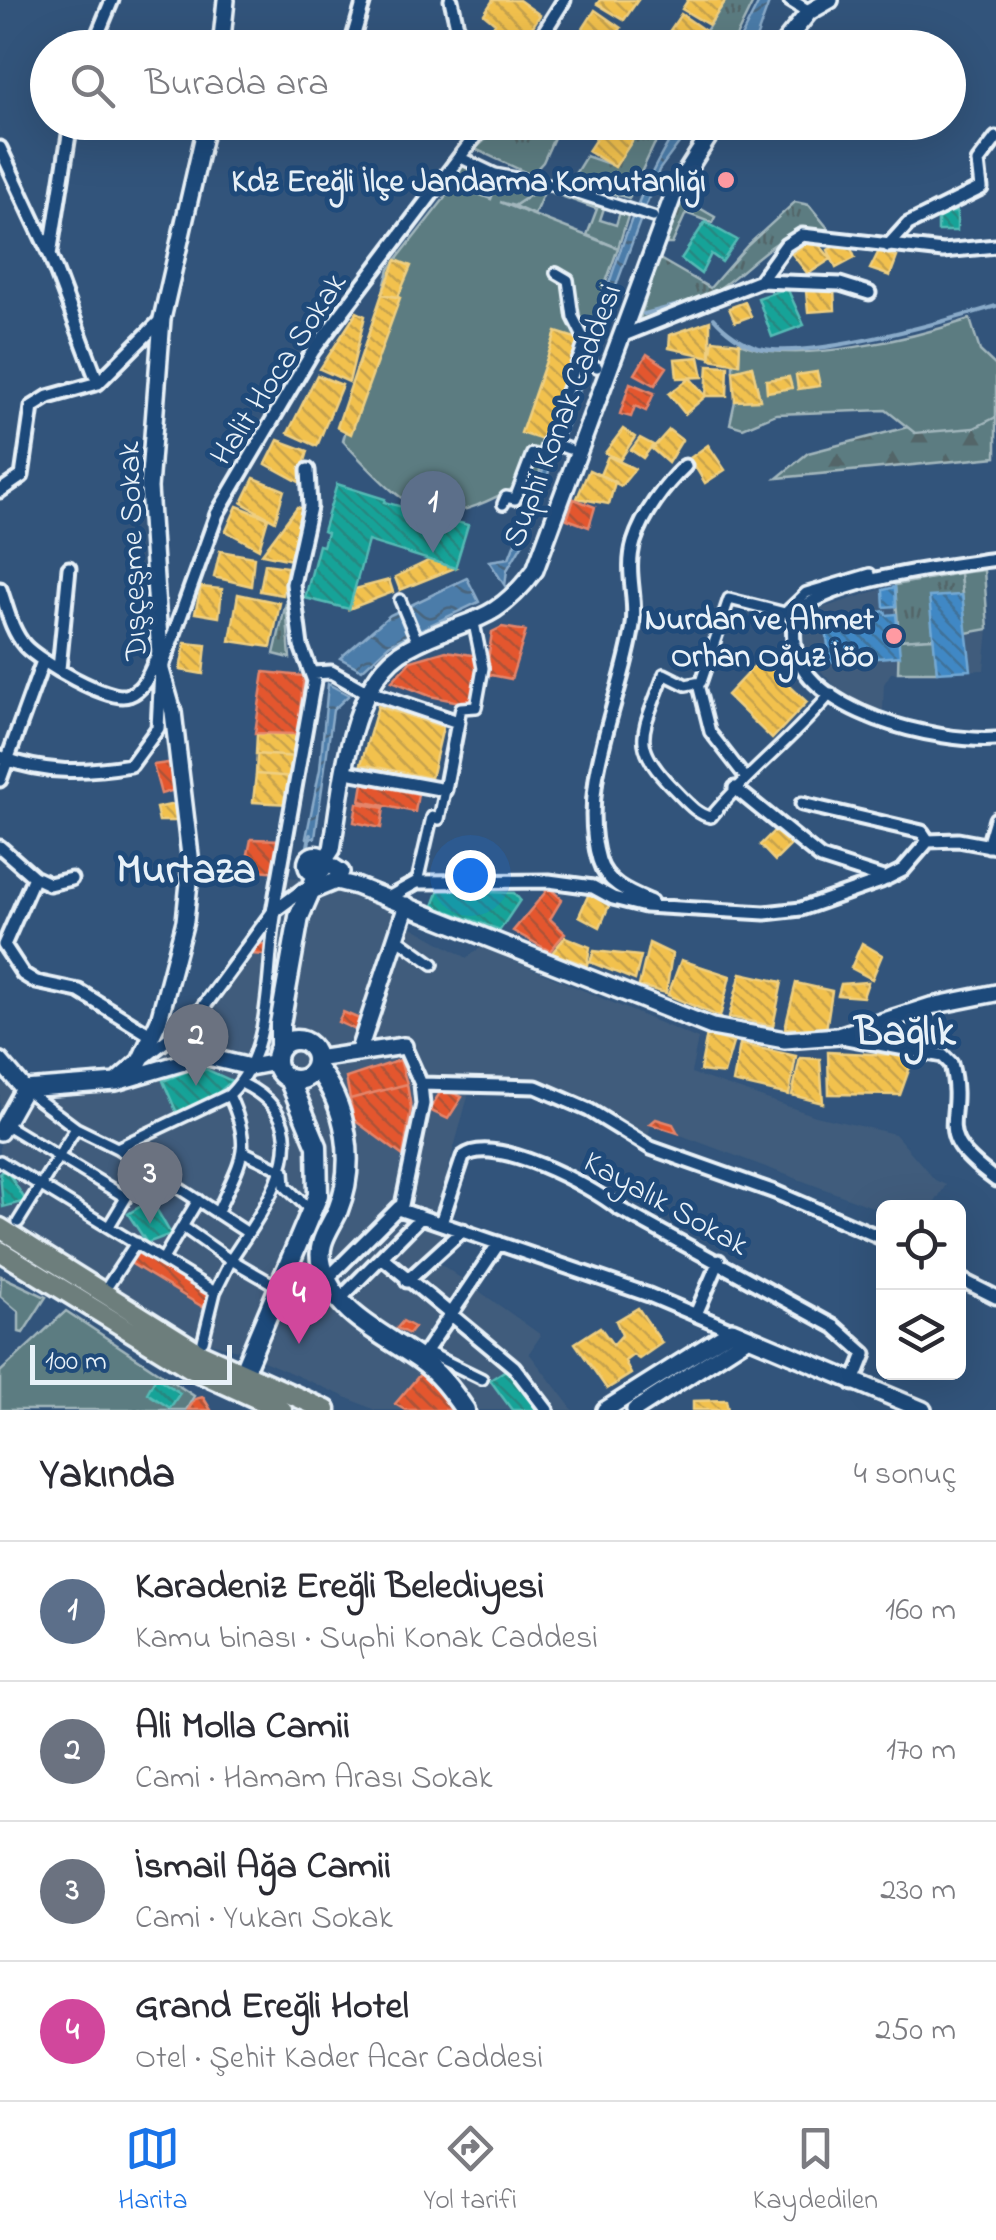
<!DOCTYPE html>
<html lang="tr">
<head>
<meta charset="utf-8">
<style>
  body { margin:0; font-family:"Indie Flower",sans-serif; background:#f2f2f3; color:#2b2b33 }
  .controls { position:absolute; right:30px; bottom:30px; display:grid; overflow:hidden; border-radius:15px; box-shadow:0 10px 40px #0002 }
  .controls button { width:90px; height:90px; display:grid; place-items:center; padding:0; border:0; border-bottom:2px solid #e1e1e2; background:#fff; color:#2b2b33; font:50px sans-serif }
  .scale { position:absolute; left:30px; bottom:25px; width:202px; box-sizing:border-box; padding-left:10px; border:5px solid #e8f1f8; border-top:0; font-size:28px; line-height:35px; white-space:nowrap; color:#e8f1f8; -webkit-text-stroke:8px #1f4a7a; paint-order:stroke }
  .you { position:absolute; left:470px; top:875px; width:35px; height:35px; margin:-25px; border:8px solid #fff; border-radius:50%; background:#1a73e8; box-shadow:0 0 0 15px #1a73e833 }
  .badge { display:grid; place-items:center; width:65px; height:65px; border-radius:50%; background:#1a73e8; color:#fff; font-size:32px; font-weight:700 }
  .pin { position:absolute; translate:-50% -82px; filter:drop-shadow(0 2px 5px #0008) }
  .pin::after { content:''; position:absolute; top:52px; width:35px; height:30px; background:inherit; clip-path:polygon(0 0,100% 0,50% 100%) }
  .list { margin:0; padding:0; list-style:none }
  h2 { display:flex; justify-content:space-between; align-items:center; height:130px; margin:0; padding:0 40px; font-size:42px }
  h2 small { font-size:32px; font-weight:400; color:#7c7c81 }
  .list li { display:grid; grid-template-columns:65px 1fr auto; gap:30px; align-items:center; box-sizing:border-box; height:140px; padding:0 40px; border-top:2px solid #e1e1e2 }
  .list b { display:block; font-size:38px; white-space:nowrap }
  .list p { margin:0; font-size:32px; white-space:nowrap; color:#7c7c81 }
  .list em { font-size:32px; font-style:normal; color:#7c7c81 }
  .icon { flex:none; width:55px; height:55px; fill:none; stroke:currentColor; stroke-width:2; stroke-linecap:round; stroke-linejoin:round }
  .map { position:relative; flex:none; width:996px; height:1410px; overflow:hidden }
  .search { position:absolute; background:#fff; box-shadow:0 10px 40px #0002; left:30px; right:30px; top:30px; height:110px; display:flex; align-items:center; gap:25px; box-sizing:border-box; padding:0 35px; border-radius:55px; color:#7c7c81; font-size:38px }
  .sheet { height:690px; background:#fff }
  nav { display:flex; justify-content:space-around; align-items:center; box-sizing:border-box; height:140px; border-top:2px solid #e1e1e2; background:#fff; font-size:28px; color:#7c7c81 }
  nav a { display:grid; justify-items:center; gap:5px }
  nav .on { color:#1a73e8 }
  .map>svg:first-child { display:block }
  .built { fill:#3f5c7c }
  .grass { fill:url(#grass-tufts); stroke:#a2b6bc; stroke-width:2.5 }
  .forest { fill:url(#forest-firs); stroke:#a2b6bc; stroke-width:2.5 }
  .green { fill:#5b7c81; stroke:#a2b6bc; stroke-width:2.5 }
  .water { fill:url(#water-waves); stroke:#8aabc9; stroke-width:2.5 }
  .homes { fill:url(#homes-back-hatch); stroke:#efcf81; stroke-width:2.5 }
  .shops { fill:url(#shops-back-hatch); stroke:#e5856b; stroke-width:2.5 }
  .schools { fill:url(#schools-back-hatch); stroke:#72a8d4; stroke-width:2.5 }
  .public { fill:url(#public-back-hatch); stroke:#56bab5; stroke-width:2.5 }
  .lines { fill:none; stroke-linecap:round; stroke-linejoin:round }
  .stream { stroke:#8aabc9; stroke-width:4 }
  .pedestrian-casing { stroke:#e8f1f8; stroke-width:16 }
  .minor-casing { stroke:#e8f1f8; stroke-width:19 }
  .tertiary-casing { stroke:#e8f1f8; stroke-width:22 }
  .secondary-casing { stroke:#e8f1f8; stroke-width:25 }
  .primary-casing { stroke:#e8f1f8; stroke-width:25 }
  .pedestrian { stroke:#1f4a7a; stroke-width:9 }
  .minor { stroke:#1f4a7a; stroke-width:11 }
  .tertiary { stroke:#1f4a7a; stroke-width:15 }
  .secondary { stroke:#1f4a7a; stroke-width:18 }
  .primary { stroke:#6d7e7c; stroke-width:18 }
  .poi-dot { fill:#ff9aa2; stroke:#1f4a7a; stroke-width:4 }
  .labels { text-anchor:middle; stroke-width:10; stroke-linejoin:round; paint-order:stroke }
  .poi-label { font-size:32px; font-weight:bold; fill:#e8f1f8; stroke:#1f4a7a; text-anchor:end }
  .street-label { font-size:32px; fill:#e8f1f8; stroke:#1f4a7a }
  .district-label { font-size:42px; font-weight:bold; fill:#e8f1f8; stroke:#1f4a7a }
</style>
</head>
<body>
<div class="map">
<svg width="996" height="1410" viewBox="0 0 996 1410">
  <defs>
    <pattern id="grass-tufts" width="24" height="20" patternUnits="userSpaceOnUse" patternTransform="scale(2.5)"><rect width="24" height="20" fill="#5b7c81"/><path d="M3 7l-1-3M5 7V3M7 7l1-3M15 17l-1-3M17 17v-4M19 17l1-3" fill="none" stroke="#526568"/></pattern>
    <pattern id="forest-firs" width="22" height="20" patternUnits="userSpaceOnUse" patternTransform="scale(2.5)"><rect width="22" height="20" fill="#5b7c81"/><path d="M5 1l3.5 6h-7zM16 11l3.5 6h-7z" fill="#526568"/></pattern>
    <pattern id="water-waves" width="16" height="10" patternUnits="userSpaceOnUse" patternTransform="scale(2.5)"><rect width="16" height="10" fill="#4c7ca9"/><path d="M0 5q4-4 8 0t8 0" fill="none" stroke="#49657e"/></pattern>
    <pattern id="homes-back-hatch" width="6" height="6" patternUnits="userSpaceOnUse" patternTransform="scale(2.5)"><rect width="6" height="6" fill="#f2c14e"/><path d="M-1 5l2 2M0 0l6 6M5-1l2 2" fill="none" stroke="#c7a34d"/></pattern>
    <pattern id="shops-back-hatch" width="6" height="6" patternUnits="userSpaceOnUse" patternTransform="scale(2.5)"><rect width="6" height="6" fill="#e4572e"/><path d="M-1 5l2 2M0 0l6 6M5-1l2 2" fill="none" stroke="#ad5238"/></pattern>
    <pattern id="schools-back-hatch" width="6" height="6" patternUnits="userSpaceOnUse" patternTransform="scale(2.5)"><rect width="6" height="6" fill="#3f88c5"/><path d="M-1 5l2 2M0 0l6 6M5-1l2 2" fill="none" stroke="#41729a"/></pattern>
    <pattern id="public-back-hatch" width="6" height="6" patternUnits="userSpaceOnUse" patternTransform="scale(2.5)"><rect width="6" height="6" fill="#17a398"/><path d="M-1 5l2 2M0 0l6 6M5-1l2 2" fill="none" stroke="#258881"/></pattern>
  </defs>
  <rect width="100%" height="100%" fill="#32547b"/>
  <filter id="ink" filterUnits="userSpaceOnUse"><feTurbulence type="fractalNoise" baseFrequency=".01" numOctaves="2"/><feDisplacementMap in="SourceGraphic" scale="20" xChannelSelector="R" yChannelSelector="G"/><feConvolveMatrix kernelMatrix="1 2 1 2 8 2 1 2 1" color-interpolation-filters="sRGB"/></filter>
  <g filter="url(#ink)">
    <path class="built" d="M984,568l4,61 -4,41 -93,3 -7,11 -1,26 -15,-3 -31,-18 -32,-36 -4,-25 18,-19 98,-31z
      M289,877l67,10 49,19 -2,16 64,36 14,-11 217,92 -7,34 125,43 79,18 40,46 11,5 -14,22 -48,1 -1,3 -232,-87 -3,14 -107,-58 -68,-2 -40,147 30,9 -28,26 106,75 -12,18 44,57h-198l-134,-59 -38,-10 -8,2 -88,-54 2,-5 -109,-65v-137l26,16 13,-20 44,3 38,-7 43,-27 116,-136z"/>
    <path class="grass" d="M726,0h28l-23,47 -36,1z
      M504,123h39l14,8 -14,31 -12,13 -56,-26z
      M644,123h27l-17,22 -25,53 -59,-16 16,-26 29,10z
      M463,164l35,16 -6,18 -37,-13z
      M541,188l64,17 -5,15 16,5 5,-16 8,4 -11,35 -31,-13 10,-26 -52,-19 -11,25 -20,-9z
      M682,198l33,19 -3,6 -26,-10 -14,31h-5l-2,-5z
      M795,202l14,3 22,27c-53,-8 -73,31 -113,57 -23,15 -54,23 -79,33l19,-64 52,30 37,-42z
      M960,573l2,22 -32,3 4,40 -35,2 -4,-55z
      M286,603l4,55 -16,-4z
      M1,1276l45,21 -23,36 -4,-1v-20l-19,-16z"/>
    <path class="forest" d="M996,404v53l-219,21 31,-25z"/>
    <path class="green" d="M498,180l43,8 -27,18 -14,-4 118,46 -79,226c-102,58 -117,54 -196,-33l46,-172 66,-84 36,14z
      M970,319l10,32 16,15v51l-22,11 -59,5 -29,-23 -110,4 -33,14 -13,-4 5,-23 25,-2 -8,-32 -19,4v-8l6,1 1,-21c55,24 174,-5 230,-24z
      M984,570l4,59 -22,4 -6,-60z
      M934,638l3,34h-39l1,-32z
      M66,1311l128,85 -8,14h-186v-38z"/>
    <path class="water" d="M760,0h10l-17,47h-17z
      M681,123h13l-35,47 -52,140 7,10 -9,-2 -15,42 -6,-1c28,-80 49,-167 97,-236z
      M582,366l5,3 -26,73 -6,-2z
      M552,447l5,1 -31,90 -19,32 -2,16 -16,-25 20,-3z
      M467,578l12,24 -89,42 -28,26 -22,-12 50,-43z
      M328,684l21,11 -16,15 -18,128h-9l14,-69z"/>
    <path class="homes" d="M493,0h26l21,15 -20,32 -30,-14 5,-10 -11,-9z
      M600,0h38l-14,20 -27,-16z
      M688,0h38l-17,25 -27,-16z
      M595,10l26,18 -13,20h-22l-11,-7z
      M681,14l26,18 -11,16h-32l-4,-3z
      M607,122l27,16 -19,29 -27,-16z
      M623,122h24l-7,11z
      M813,237l18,22 -23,15 -16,-20z
      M838,244l12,2 5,12 -19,10 -8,-18z
      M879,251l18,6 -7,19 -20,-7z
      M396,260l15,6 -13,31 -16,-3z
      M834,288l1,22 -27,2 -2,-21z
      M382,294l18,4 -49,136 -14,-7z
      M745,302l6,14 -16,6 -6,-14z
      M357,312l8,4 -16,66 -29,-13z
      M710,321v36l-41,-9 1,-13z
      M556,332l29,9 -36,101 -28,-9z
      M713,340l27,3 -1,21 -29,-5z
      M699,357l4,20 -26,1 -2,-19z
      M708,365l20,1 -1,30h-21z
      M752,366l8,34 -25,1 -2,-30z
      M817,372l3,14 -22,3 -2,-14z
      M317,375l25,10 -25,61 -29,-13z
      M789,377l3,11 -25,4 -1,-12z
      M690,378l16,18 -21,18 -16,-20z
      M623,429l12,8 -15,23 -15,-7z
      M669,430l13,10 -14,23 -16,-14z
      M640,438l13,7 -10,13 -12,-8z
      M278,440l30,11 -9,31 -33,-18z
      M708,445l17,25 -20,13 -15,-25z
      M608,456l27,13 -14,17 -21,-11z
      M589,470l26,12 -6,22 -32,-6z
      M254,478l30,12 -9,31 -33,-18z
      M237,506l31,12 -9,31 -33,-18z
      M297,507l8,3 -13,50 -30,-6z
      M220,551l34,6 -3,29 -37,-9z
      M430,560l25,8 -55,22 -5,-13z
      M265,564l22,3 -4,28 -23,-4z
      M389,580l4,12 -44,17 6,-20z
      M201,587l21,2 -3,28 -24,-4z
      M238,594l42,9 -9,44 -41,-6z
      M185,643l21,2 -3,29 -23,-4z
      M761,659l46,43 -35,37 -45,-44z
      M378,706l65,21 -12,51 -70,-14z
      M257,734h40l-2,23 -39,-3z
      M257,754l38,3v20l-39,-3z
      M256,774l39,3 -6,27 -36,-2z
      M175,804l3,17h-19l-3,-13z
      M778,827l15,16 -18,18 -15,-16z
      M590,891l20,12 -10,24 -21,-11z
      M565,937l25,10 -3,18 -35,-12z
      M649,943l23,11 -6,39 -27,-7z
      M862,943l20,12 -10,24 -21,-11z
      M594,951l47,5 -6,24 -45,-18z
      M681,960l49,16 -10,41 -52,-22z
      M741,973l41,9 -9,44 -44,-9z
      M868,982l-5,15 -25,-2 3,-11z
      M796,983l36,8 -6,39 -41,-2z
      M707,1034l26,9 -9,31 -24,-3z
      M740,1044l56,12 -7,39 -56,-13z
      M828,1052l86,4 -14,39 -71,-1z
      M800,1058l20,1 3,44 -31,-8z
      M638,1308l24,35 -23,16 -6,-4 -8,6 6,13 -24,15 -32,-46 25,-16 13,18 9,-10 -6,-14z
      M726,1400l2,10h-35v-9z"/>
    <path class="shops" d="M647,354l20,13 -12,18 -20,-11z
      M630,383l24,10 -8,18 -11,-5 -4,11 -11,-3z
      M574,499l21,8 -6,20 -22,-8z
      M502,627l24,4 -15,48 -25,-5 6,-42z
      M446,651l33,5 -5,49 -44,-9 -38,-15 19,-20z
      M264,672l40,4 -7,58 -42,-1z
      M175,762l7,26 -21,6 -8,-29z
      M363,783l55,11 -3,18 -55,-11z
      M357,803l27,5 -3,20 -27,-6z
      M251,839l33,1 -6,32 -33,-3z
      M549,888l13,11 -12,20 15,14 -15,18 -37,-20z
      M253,944h12l-1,11 -12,-1z
      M343,1012l19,8 -4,11 -20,-9z
      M400,1060l7,24 -57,15 -4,-21z
      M407,1084l4,24 -8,48 -49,-36 -4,-21z
      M443,1088l19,9 -14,22 -19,-9z
      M656,1119l17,5 5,9 -28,-9z
      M136,1247l76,49 -6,13 -79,-48z
      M403,1321l11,6 -5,7 -12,-6z
      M422,1372l32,34 -2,4h-47l-10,-6z
      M203,1397l8,13h-23l7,-11z"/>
    <path class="schools" d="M895,587l1,19 -12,1 -1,-17z
      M962,595l9,75 -34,2 -8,-75z
      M885,611l1,4 10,-1 4,42 -70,6 -5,-40z"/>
    <path class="public" d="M957,212v19h-19v-18z
      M705,222l32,18 -15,22 -11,-8 -10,20 -20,-15z
      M787,288l17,37 -32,12 -14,-39z
      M337,484l48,15 -1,3 84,23 -13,43 -87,-27 -19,68 -44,-11 14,-53 4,1 4,-13 -4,-2z
      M439,890l75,3 6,7 -20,30 -67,-24z
      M197,1067l2,5 7,-3 26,12 -20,17 -35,15 -14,-32z
      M7,1171l19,30 -23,6 -3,-35z
      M151,1200l20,34 -24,9 -19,-29z
      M509,1368l31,42h-28l-22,-30z
      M156,1377l24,16 -10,15 -23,-15z"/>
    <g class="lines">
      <path class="stream" d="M644,314l42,-11
        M714,318c11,13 28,25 45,30 51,12 184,-26 237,-42
        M304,867l6,-32"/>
      <g class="pedestrian-casing">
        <path id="pedestrian" d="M459,157l36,17 61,12 97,31
          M578,359l19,8
          M549,442l20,7
          M503,504l3,-7 9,2 17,-45 10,4 43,-117 -12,-24 -5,-37 -12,-7
          M400,600l15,36
          M698,684l12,48 35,45
          M831,693c-37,46 -83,78 -120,124 -14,-2 -26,-17 -37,-28 -47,-47 -30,-57 -10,-115l22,11 15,-3 28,-83 56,14 21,-20 64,-19
          M458,722l3,-14 15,-1 7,-39 -9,-45
          M417,882l15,-65 7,2 6,-29
          M397,938l36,26
          M24,1089l52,39 41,20 131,85
          M3,1123l122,74
          M117,1148l112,-53c46,-44 36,-125 47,-184
          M244,1152l40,19 1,15 26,25
          M0,1161l215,131
          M218,1211c23,-52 36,-61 11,-116
          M18,1222l58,-94
          M109,1226l35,-58
          M183,1227l44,31
          M233,1256c35,-53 94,-133 8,-173
          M163,1259l35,-59
          M235,1262l45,26
          M109,1284l27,-41
          M203,1341l12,-49 14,-28
          M425,1351l57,28"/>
      </g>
      <g class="minor-casing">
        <path id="minor" d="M451,0l11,48
          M790,0l19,12
          M92,48l20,-48
          M350,48l14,-48
          M534,48l30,-48
          M0,148l50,107 48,128 64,-64
          M888,246l20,-22 73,-36 -3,-26 18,-24
          M50,255l21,-133
          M760,281l80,3 29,9
          M624,335l136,-54 26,-36 16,-10 141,16 53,-5
          M0,491l22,-15 10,-69 16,-10 50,-14
          M996,559c-48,7 -155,19 -193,49 -11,9 -10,22 -9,35 8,70 145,100 202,96
          M0,589c7,19 11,41 25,57 14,15 84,57 104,49 17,-6 23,-28 30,-43
          M59,669l10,-101
          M313,673l18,-1 30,17 97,33 -13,68 -98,-18
          M0,757c45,17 84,16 131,8l27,-37 3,-58 56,-156 96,-163 173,-229
          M0,780l43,-119
          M735,788l86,70 65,21
          M802,804l120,28 6,9
          M988,846l8,-27
          M0,847l34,30
          M388,898l29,-16 132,-1 44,6 20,11 32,8 120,7 36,-4 80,-28 22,-11 25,-29 30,-1 38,7
          M651,902c-21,-9 -45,-18 -52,-42 -22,-76 23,-161 34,-235 4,-28 -8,-53 1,-83 9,-28 30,-56 51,-76
          M273,912l41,-231 -13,-35 -8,-62 17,-77 -2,-37
          M4,945l19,29 13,8 43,9 73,45
          M4,945l30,-68 15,7 22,-5
          M841,1037l102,19 8,8c16,62 -25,65 45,116
          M404,1046l17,38 2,20 -22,106 248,85 83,35
          M140,1061l56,-44 77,-105 31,-23
          M421,1084l115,3 53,23 62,38 124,44 109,47
          M441,1223l22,-66c30,-24 128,29 155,51l217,119 30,27 -12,30
          M383,1258l131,109 33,43
          M958,1278l38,19
          M327,1279l72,-72
          M407,1281l56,-51
          M341,1298l80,-81
          M696,1314l23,-53
          M420,1360l79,-117"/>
      </g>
      <g class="tertiary-casing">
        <path id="tertiary" d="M221,48l5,-48
          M780,48l29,-36 21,-12
          M341,872l-17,-11 8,-12c10,-60 16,-169 76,-201 57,-32 82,-18 127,-78l141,-382 42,-66
          M314,890l22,-9 20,5 356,141 73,13 53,-4 93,-30 65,-13
          M358,1053l49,-148
          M316,1059l88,-13
          M0,1061l24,28
          M116,1082l24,-21 19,-41 26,-99 6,-57 -18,-152 -12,-42 -12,-182 13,-169 45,-197
          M24,1089l92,-7 88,-26 46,11 26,-5
          M0,1132l24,-43
          M605,1410l127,-80 191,80
          M635,1410l112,-72"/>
      </g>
      <g class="secondary-casing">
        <path id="secondary" d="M308 864a8 8 0 1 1 16 0a8 8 0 1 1-16 0Z
          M276 1060a20 20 0 1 1 40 0a20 20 0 1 1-40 0Z
          M280,1047v-23l19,-107 20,-46
          M315,1066c32,38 42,97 23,144 -9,20 -22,33 -16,56 12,48 62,68 97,93 19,13 33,32 46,51
          M243,1373l75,-178 -1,-49 -28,-67"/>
      </g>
      <g class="primary-casing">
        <path id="primary" d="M0,1228l201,126 125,56
          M0,1251l192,118 90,41"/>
      </g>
      <use href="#pedestrian" class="pedestrian"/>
      <use href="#minor" class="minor"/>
      <use href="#tertiary" class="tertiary"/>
      <use href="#secondary" class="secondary"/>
      <use href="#primary" class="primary"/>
    </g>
  </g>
  <g class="poi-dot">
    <circle cx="726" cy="180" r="10"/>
    <circle cx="894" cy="636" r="10"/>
  </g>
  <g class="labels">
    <g class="poi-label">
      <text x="706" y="191">Kdz Ereğli İlçe Jandarma Komutanlığı</text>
      <text x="874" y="629">Nurdan ve Ahmet<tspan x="874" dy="37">Orhan Oğuz İöo</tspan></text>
    </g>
    <g class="street-label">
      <text transform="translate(277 368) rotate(-57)" y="11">Halit Hoca Sokak</text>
      <text transform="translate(561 415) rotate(-69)" y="11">Suphi Konak Caddesi</text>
      <text transform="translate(131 551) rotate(-92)" y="11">Dışçeşme Sokak</text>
      <text transform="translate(667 1202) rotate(29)" y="11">Kayalık Sokak</text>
    </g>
    <g class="district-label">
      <text x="186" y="882">Murtaza</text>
      <text x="905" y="1044">Bağlık</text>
    </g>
  </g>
</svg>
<div class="controls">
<button><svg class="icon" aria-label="locate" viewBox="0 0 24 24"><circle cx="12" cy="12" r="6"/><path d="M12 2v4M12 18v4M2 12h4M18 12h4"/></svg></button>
<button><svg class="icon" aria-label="layers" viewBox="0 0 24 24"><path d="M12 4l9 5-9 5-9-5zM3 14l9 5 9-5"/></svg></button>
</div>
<div class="scale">100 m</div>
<div class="you"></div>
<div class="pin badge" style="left:433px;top:553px;background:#5c6f8a">1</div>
<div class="pin badge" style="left:196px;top:1086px;background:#6b7280">2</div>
<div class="pin badge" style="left:150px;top:1224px;background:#6b7280">3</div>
<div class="pin badge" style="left:299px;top:1344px;background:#d1479c">4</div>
<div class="search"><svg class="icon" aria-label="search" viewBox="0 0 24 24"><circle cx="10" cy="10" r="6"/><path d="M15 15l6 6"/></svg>Burada ara</div>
</div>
<section class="sheet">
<h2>Yakında<small>4 sonuç</small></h2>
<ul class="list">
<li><span class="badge" style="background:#5c6f8a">1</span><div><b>Karadeniz Ereğli Belediyesi</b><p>Kamu binası · Suphi Konak Caddesi</p></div><em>160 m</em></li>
<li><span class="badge" style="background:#6b7280">2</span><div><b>Ali Molla Camii</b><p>Cami · Hamam Arası Sokak</p></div><em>170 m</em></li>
<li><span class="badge" style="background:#6b7280">3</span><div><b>İsmail Ağa Camii</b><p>Cami · Yukarı Sokak</p></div><em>230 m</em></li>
<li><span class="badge" style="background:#d1479c">4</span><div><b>Grand Ereğli Hotel</b><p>Otel · Şehit Kader Acar Caddesi</p></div><em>250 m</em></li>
</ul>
</section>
<nav>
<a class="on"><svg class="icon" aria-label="map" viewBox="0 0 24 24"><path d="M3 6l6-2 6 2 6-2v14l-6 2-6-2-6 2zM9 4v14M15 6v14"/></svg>Harita</a>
<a><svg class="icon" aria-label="directions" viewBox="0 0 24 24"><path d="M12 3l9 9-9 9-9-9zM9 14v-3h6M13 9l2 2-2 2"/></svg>Yol tarifi</a>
<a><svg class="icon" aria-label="saved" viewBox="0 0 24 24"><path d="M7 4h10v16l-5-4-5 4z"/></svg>Kaydedilen</a>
</nav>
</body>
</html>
